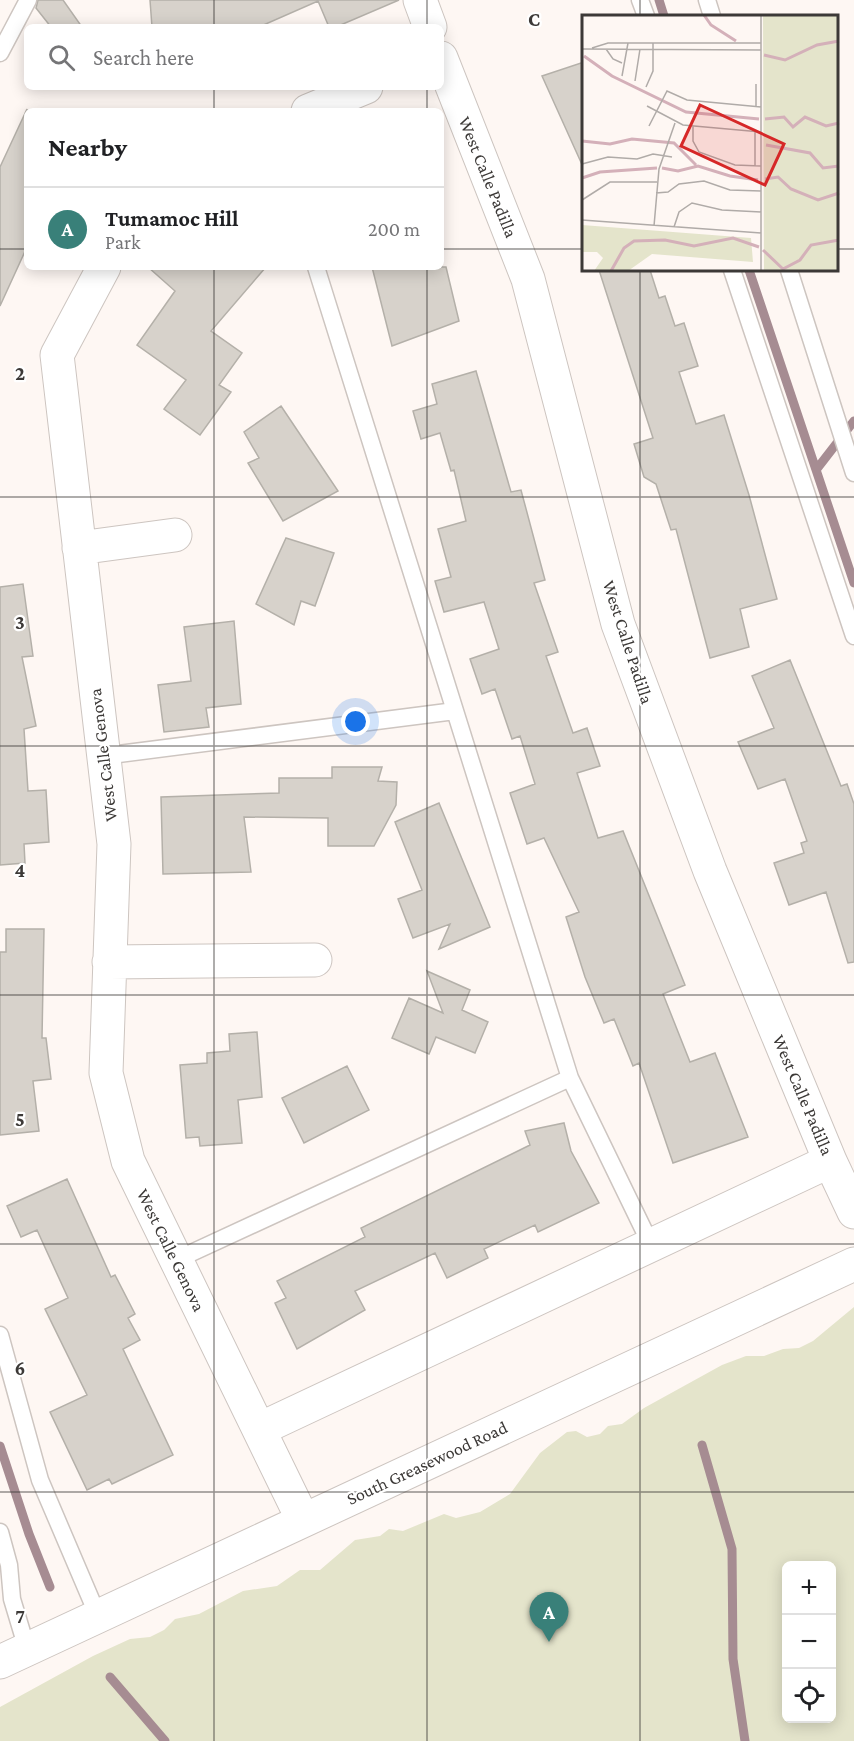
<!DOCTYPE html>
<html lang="en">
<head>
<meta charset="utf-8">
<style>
  body { margin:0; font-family:"Crimson Pro",serif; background:#f6f6f6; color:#202124 }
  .controls { position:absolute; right:18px; bottom:18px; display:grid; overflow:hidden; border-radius:9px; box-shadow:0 3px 15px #0003 }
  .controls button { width:54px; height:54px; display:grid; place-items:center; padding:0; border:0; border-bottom:2px solid #e0e0e0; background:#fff; color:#202124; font:30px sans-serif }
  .you { position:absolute; left:356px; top:722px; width:21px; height:21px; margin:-15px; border:4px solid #fff; border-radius:50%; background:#1a73e8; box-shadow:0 0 0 9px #1a73e833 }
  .badge { display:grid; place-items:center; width:39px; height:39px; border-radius:50%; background:#398079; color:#fff; font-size:20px; font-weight:700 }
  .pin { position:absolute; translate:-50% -50px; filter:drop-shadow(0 2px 3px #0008) }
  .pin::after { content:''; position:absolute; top:32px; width:21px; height:18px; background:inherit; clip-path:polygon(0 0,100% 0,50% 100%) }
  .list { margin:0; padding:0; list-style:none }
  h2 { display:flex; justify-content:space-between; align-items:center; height:78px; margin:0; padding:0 24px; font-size:26px }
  h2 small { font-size:20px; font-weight:400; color:#757577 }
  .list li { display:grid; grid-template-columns:39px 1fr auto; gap:18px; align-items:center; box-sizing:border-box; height:84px; padding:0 24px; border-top:2px solid #e0e0e0 }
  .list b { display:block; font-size:22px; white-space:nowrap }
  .list p { margin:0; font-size:20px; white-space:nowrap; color:#757577 }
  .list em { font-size:20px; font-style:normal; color:#757577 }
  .icon { flex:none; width:33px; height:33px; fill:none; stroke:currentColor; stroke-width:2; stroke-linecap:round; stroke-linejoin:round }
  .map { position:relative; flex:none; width:854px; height:1741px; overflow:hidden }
  .search { position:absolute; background:#fff; box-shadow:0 3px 15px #0003; left:24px; top:24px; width:420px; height:66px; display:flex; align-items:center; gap:15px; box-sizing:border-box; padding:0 21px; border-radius:9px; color:#757577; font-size:22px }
  .panel { position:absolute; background:#fff; box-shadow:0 3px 15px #0003; left:24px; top:108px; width:420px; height:162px; border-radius:9px }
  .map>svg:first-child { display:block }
  .green { fill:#e4e4cb; fill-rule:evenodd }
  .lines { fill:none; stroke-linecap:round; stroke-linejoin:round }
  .stream { stroke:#a68c92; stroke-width:9 }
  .building { fill:#d7d2cb; stroke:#b4b0a9; stroke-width:1.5 }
  .service-casing { stroke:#cdc5c0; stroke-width:19 }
  .minor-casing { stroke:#cdc5c0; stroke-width:35 }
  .secondary-casing { stroke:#cdc5c0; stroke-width:35 }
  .service { stroke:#fff; stroke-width:16 }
  .minor { stroke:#fff; stroke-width:33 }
  .secondary { stroke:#fff; stroke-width:33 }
  .grid { fill:none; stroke:#3c3937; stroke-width:1.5; stroke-opacity:0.55 }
  .labels { text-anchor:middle; stroke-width:4.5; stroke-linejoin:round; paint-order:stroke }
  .street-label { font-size:18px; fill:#3c3937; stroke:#fff }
  .inset-river { fill:none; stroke:#d4b0b9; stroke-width:3 }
  .inset-road { fill:none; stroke:#b0aba8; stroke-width:1.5 }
  .view { fill:#d62828; fill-opacity:0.15; stroke:#d62828; stroke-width:3 }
  .inset-edge { fill:none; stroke:#3c3937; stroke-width:3 }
  .grid-label { font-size:20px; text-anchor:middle; font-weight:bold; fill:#3c3937; stroke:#fff; stroke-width:4.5; stroke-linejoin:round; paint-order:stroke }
</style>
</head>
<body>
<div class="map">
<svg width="854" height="1741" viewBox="0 0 854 1741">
  <rect width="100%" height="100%" fill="#fef7f3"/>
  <path class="green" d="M854,1307v434h-854v-34l93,-51 37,-17 20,-2 14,-7 11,-11 24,-5 44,-23 34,-5 23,-16h20l35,-30 25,-4 9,-7 14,2 41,-17 12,4 24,-6 30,-18 30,-41 27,-21 9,-1 11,6 13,-3 8,-8 14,-2 22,-16 78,-43 24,-9h18l19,-7 16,-1 14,-7zM786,1566h46v152h-46z"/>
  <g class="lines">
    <path class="stream" d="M659,0l5,16
      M749,270l105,313
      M816,470l38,-49
      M702,1445l30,104 1,110 12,82
      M0,1446l29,88 21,53
      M110,1677l55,64"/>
  </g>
  <path class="building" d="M38,0h25l19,27h-31l-15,-19z
    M150,0h249l-63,27h-7l-11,-26 -59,26h-107z
    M584,62v107l-42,-93z
    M27,109v138l-27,59v-139z
    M148,267h118l-55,64 31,22 -23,32 12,7 -31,43 -36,-26 22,-29 -49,-35 38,-54z
    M372,267h74l13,54 -67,25z
    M599,270h51l9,28 6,-2 10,30 9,-3 14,43 -19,6 17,52 28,-9 25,80 28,104 -37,10 9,38 -39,11 -34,-129 -5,1 -15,-46 -12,-7 -10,-33 19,-6z
    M476,371l35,121 10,-2 24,90 -11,3 24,69 -12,4 27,77 14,-5 13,38 -23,7 21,65 25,-7 62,154 -22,9 27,68 25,-9 33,84 -75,26 -34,-100 -6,3 -19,-47 -10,4 -19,-46 -19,-60 13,-5 -35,-74 -17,6 -17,-51 25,-9 -15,-48 -8,3 -17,-50 -13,5 -12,-35 29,-10 -15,-47 -40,10 -9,-31 16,-4 -13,-48 28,-8 -12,-51 -3,1 -11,-38 -19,6 -8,-28 24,-7 -5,-20z
    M281,406l57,85 -55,30 -35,-58 11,-5 -15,-26z
    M286,538l48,15 -19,53 -14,-5 -7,24 -38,-21z
    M23,584l10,72 -11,1 14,69 -12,3 4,62 18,-1 3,52 -25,2 1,19 -25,2v-278z
    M234,621l7,83 -35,4 3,19 -45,5 -6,-47 33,-4 -7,-54z
    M790,660l51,126 6,-2 7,20v158l-6,1 -22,-71 -37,13 -15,-42 30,-10 -3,-10 6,-2 -22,-62 -27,10 -20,-47 36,-14 -22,-52z
    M332,767h50l-4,14 19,1 -1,23 -22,41h-46v-28l-84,-1 7,55 -88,2 -2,-77 118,-4v-15h53z
    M439,803l51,124 -51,22 11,-25 -37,14 -15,-39 24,-9 -27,-68z
    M6,929h38l-2,109h4l5,41 -18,2 6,50 -39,4v-183h6z
    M427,971l43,19 -8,20 26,12 -13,31 -39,-16 -7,17 -37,-16 17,-40 34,15z
    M257,1032l5,65 -24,3 4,43 -42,3 -1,-9 -13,1 -6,-73 27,-2v-10l23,-2 -1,-17z
    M347,1066l22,44 -65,33 -22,-45z
    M564,1123l7,28 28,52 -61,29 -3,-7 -51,24 4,9 -41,20 -12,-25 -80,38 10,19 -68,39 -22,-46 11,-5 -9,-17 88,-44 -4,-9 169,-83 -5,-14z
    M67,1179l44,98 4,-2 20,39 -7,4 12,22 -17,9 50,106 -61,29 -3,-5 -22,11 -37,-78 37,-17 -42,-86 23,-11 -31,-68 -16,7 -14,-31z"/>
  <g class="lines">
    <g class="service-casing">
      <path id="service" d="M640,0l6,16
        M707,0l5,16
        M0,53l28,-53
        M316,267l254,811
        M732,270l122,366
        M789,270l65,203
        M103,756l352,-45
        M176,1260l394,-182 81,167
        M0,1335l40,145 58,136
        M0,1532l9,33 3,34 15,50"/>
    </g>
    <g class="minor-casing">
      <path id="minor" d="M420,0l10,27
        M441,58l87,221 90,345 92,247 120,290 24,51
        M308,111l58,-24
        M104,267l-47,88 57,489 -8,229 22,88 175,359
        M79,548l96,-13
        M109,962l206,-2
        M260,1429l570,-268"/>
    </g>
    <g class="secondary-casing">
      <path id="secondary" d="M0,1662l854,-398"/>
    </g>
    <use href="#service" class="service"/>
    <use href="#minor" class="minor"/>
    <use href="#secondary" class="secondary"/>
  </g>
  <path class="grid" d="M214,0v27M427,0v27M640,0v16M214,87v24M427,87v24M0,249h27M441,249h143M838,249h16M214,267v1474M427,267v1474M640,270v1471M0,497h854M0,746h854M0,995h854M0,1244h854M0,1492h854"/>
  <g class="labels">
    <g class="street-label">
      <text transform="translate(488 177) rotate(68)" y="6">West Calle Padilla</text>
      <text transform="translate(628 642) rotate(72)" y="6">West Calle Padilla</text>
      <text transform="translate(103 755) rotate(-97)" y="6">West Calle Genova</text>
      <text transform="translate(803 1095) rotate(67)" y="6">West Calle Padilla</text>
      <text transform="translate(171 1250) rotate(64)" y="6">West Calle Genova</text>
      <text transform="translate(427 1463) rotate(-25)" y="6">South Greasewood Road</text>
    </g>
  </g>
  <g transform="translate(582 15)">
    <rect width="256" height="256" fill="#fef7f3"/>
    <path d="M181,0h75v256h-74zM0,210l169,13 2,24 -101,-8 -24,17h-34l9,-13 -6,-6h-15z" fill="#e4e4cb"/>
    <path class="inset-river" d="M122,0l7,10 25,16M182,40l21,5 32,-15 22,-4M2,41l28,20 74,36 73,7M183,104l19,-2 9,10 12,-10 21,9 13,-3M0,126l28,3 22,-5 42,4 22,22M184,130l44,8 13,15 16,-2M80,153l16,3 20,-5 32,10 28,4M0,163l18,-6 57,-4M183,164l13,-2 13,12 27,11 21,-7M181,235l20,19 17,-9 11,-15 28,-5M29,256l13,-23 10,-7 31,-1 29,6 39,-8 26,9"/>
    <path class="inset-road" d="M10,33l16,-5h153M0,34l179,1M24,34l7,10 9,4M40,61l6,-33M53,66l5,-32M174,69v23M64,72l7,-16v-28M65,91l36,19 78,7M67,111l18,-35 20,9 74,7M111,111v15l6,11 36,13 26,1M173,117v34M0,149l26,-7 29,2 16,-5 19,3M74,178l12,-1 11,-8 25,-3 26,9 31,1M0,185l28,-18h47M0,205l179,13M72,211l5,-57 16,-46M92,212l5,-15 13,-9 30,7 39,2M179,256v-256"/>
    <path class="view" d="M118,90l84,39 -19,41 -84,-39z"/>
    <rect width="256" height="256" class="inset-edge"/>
  </g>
  <g class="grid-label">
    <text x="534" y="26">C</text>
    <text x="20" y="380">2</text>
    <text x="20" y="629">3</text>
    <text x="20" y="877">4</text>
    <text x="20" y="1126">5</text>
    <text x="20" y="1375">6</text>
    <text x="20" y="1623">7</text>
  </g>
</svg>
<div class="controls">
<button>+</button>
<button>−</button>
<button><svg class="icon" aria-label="locate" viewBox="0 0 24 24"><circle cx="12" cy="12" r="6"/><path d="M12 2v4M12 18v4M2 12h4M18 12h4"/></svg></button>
</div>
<div class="you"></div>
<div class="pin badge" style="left:549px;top:1642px">A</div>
<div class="search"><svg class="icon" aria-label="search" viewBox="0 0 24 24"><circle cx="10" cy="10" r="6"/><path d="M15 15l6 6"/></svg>Search here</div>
<section class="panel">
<h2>Nearby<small></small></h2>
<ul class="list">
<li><span class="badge">A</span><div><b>Tumamoc Hill</b><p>Park</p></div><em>200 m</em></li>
</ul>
</section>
</div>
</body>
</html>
